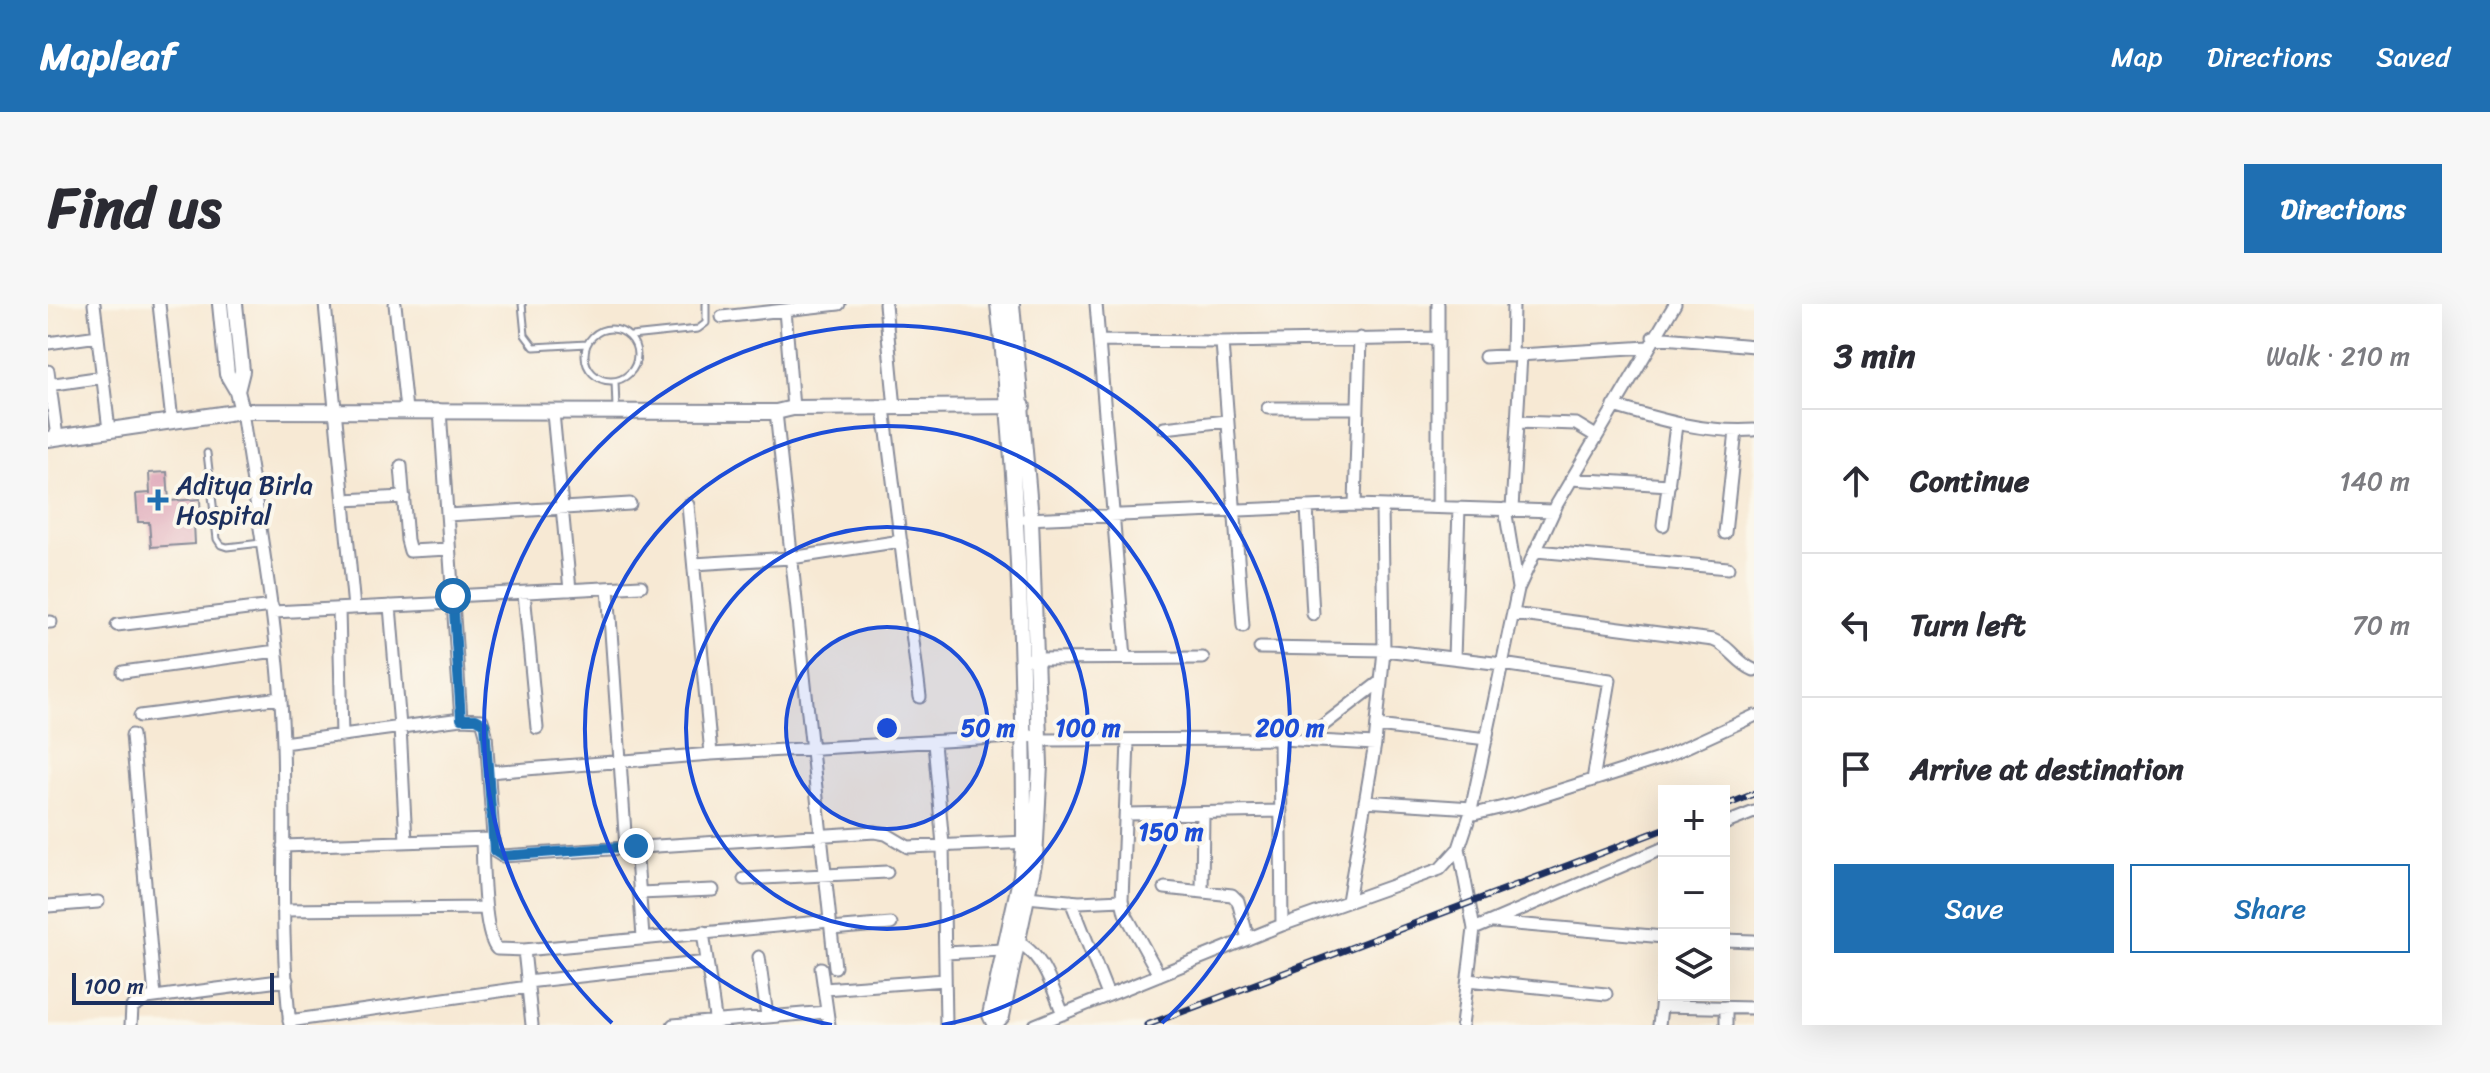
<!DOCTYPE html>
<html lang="en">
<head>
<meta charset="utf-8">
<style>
  body { margin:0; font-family:Sriracha,sans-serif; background:#f7f7f7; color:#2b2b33 }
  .controls { position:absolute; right:24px; bottom:24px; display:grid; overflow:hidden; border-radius:0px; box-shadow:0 8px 32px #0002 }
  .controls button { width:72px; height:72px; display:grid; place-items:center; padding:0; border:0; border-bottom:2px solid #e1e1e2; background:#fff; color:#2b2b33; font:40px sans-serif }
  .scale { position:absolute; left:24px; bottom:20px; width:202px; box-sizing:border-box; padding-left:8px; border:4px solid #1b2f5e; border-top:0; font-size:22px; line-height:28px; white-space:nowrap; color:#1b2f5e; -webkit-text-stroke:6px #fbf7ec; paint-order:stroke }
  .stop { position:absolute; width:24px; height:24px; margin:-18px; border:6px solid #1f6fb2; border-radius:50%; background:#fff }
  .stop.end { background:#1f6fb2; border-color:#fff; box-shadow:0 2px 8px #0008 }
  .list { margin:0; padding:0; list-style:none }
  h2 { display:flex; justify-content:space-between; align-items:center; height:104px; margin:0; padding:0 32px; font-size:34px }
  h2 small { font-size:26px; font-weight:400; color:#7c7c81 }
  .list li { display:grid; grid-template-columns:52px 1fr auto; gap:24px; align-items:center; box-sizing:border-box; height:144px; padding:0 32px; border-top:2px solid #e1e1e2 }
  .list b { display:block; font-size:30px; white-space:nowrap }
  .list em { font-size:26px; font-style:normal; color:#7c7c81 }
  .actions { display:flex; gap:16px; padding:24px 32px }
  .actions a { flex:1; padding:18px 0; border:2px solid #1f6fb2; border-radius:0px; text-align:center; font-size:28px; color:#1f6fb2 }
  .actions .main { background:#1f6fb2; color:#fff }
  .icon { flex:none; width:44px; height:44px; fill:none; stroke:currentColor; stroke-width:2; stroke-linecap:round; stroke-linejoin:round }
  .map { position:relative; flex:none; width:1706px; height:721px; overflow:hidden; border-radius:0px }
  header { display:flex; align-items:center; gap:48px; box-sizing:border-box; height:112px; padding:0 40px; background:#1f6fb2; color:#fff }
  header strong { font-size:38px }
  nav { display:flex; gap:44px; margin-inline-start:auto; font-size:28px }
  .intro { display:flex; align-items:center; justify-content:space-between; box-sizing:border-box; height:192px; padding:0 48px }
  h1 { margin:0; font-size:56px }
  .button { padding:20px 36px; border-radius:0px; background:#1f6fb2; color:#fff; font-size:28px; font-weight:700 }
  main { display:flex; gap:48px; padding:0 48px }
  aside { flex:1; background:#fff; border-radius:0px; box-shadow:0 8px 32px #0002 }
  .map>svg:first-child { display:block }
  .building { fill:#da9bb1 }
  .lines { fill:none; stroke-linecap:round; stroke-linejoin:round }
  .lane-casing { stroke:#898c99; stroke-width:9 }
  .street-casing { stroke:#898c99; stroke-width:15 }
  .secondary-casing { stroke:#898c99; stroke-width:18 }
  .lane { stroke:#fff; stroke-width:5 }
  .street { stroke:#fff; stroke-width:11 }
  .secondary { stroke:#fff; stroke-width:14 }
  .rail-casing { stroke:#1b2f5e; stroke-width:7 }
  .rail { stroke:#fbf7ec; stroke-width:4; stroke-dasharray:12; stroke-linecap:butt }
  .route { stroke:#1f6fb2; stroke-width:10 }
  .ring { fill:none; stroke:#1d4ed8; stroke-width:4 }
  .poi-dot { fill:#1f6fb2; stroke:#fbf7ec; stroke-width:3 }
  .labels { text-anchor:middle; stroke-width:8; stroke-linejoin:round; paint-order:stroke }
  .poi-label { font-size:26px; fill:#1b2f5e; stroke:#fbf7ec; text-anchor:start }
  .centre { fill:#1d4ed8; stroke:#fbf7ec; stroke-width:4 }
  .ring-label { font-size:24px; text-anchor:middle; font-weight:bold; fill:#1d4ed8; stroke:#fbf7ec; stroke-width:8; stroke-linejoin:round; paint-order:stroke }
</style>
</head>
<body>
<header>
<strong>Mapleaf</strong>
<nav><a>Map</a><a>Directions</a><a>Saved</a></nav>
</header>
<div class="intro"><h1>Find us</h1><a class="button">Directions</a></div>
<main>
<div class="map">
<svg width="1706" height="721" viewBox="0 0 1706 721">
  <rect width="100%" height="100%" fill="#fbf7ec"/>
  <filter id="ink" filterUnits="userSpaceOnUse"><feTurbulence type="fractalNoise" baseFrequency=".0125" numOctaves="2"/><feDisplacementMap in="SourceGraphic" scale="16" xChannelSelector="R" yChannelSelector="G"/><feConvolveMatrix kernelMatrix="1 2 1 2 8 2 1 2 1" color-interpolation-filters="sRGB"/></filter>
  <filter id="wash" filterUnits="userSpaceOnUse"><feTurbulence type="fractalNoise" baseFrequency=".006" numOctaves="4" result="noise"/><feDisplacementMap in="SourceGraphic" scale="32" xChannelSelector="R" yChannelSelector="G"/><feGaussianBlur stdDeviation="1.8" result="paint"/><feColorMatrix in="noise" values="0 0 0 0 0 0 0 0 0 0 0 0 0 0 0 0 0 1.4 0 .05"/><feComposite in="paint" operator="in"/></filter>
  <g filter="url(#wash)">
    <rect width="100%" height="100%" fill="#f7e9d4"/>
    <g id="blocks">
      <path class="building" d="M119,168l2,29 31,-2 1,23 -7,1 1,21 -44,3 -2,-25h-11l-2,-28 14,-1 -1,-20z"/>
    </g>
  </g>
  <g filter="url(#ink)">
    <use href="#blocks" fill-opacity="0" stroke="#898c99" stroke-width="2"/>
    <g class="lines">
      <g class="lane-casing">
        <path id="lane" d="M474,0l3,31 9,12 53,-3
          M537 51a26 26 0 1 1 52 0a26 26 0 1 1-52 0Z
          M583,32l67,-7 8,-6v-19
          M567,77l1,27
          M159,149l10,86 4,6 6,2 34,-4"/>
      </g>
      <g class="street-casing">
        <path id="street" d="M46,0l15,126
          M111,0l13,117
          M277,0l29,304
          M347,0l11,106
          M837,0l10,104
          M1048,0l29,354
          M737,6l8,98
          M674,13l117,-13
          M1605,33l101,9
          M1051,37l123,1 216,-4
          M1174,38l21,284
          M0,39l50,-7
          M1464,52l1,-52
          M1437,53l163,-10
          M0,67l9,66
          M0,81l55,-8
          M1566,102c47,14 90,27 140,24
          M836,104l36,289
          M1220,104h90
          M392,106l21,309
          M194,107c16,111 38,221 41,333 3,94 -4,188 7,281
          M728,108l59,555
          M505,109l17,177
          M1469,118l59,2 20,12
          M1116,124l63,-7
          M353,162l6,74 3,11 39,-2
          M1523,175l98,6
          M296,196l60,-3
          M640,201l23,249
          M1307,201l5,-167
          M1390,202v-202
          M1259,203l6,107
          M1457,205l13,79
          M1464,205l9,-154
          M399,211l183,-11
          M978,215l329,-14 198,6
          M1615,221l13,-100
          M1677,229l11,-102
          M1488,247l192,17
          M646,260l97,-6 110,-17
          M560,284l18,259
          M476,289l13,135
          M405,292l188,-10
          M342,302l10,121 6,114
          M291,305l3,127
          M225,308l180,-9
          M1465,310l200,26c17,6 24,23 41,30
          M0,318h3
          M69,321l155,-19
          M1212,344l124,2 118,14 108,16 -17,100 -77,24 -46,11
          M1406,354l5,-150
          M982,355l173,-1
          M75,368l153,-21
          M92,412l140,-18
          M1329,422l110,13
          M84,431l23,262
          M1232,435l2,186
          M991,436l241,-1 95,5
          M1256,436l77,-59
          M1080,437l-6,159 3,13 34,62
          M235,439l178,-24 21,1 4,14 8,117 8,5 373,-24 11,2 22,13 122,-5
          M886,439l9,102 3,180
          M441,468l222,-18 321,-18
          M1545,476l69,-22 92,-42
          M1317,497l107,7
          M1079,510l154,-3
          M1676,520l30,-12
          M434,536c1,23 1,95 15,109l27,1 306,-29
          M235,542l206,-7
          M588,542l7,91
          M1411,544l15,81 190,-81
          M696,575l143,-7
          M1117,584l67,7 6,6 10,38
          M1154,587l1,-78
          M591,589l74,-3
          M979,593l52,5 43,-2
          M1023,597l37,94
          M1300,597l27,-157 9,-94 -2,-144
          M0,602l50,-4
          M235,606l203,-2
          M1445,618l171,15
          M783,625l60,-5
          M655,628l13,93
          M962,635c33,11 41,46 53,75
          M1676,636l30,1
          M476,646l8,75
          M897,649l58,-3
          M711,653l8,59
          M773,664l8,57
          M1420,676l138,14
          M479,678l180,-20
          M776,685l121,-9
          M1613,702l93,2
          M241,717l239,-34
          M83,721l1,-18 15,-9 140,-18
          M625,721l154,-13
          M987,721l247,-100 158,-56 19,-21 11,-33 48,-226 39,-85 118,-200
          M1414,721l12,-96
          M1611,721l5,-44
          M1678,721v-18"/>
      </g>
      <g class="secondary-casing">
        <path id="secondary" d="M172,0l7,70 10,17 5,20
          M187,0l7,67 -5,20
          M0,135l194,-28 534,1 17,-4 230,-2
          M947,720l7,-8 33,-157 5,-94 -9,-246 -19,-215
          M947,721l-5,-10 31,-140 3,-39c0,-177 -6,-355 -26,-532"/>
      </g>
      <use href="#lane" class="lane"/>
      <use href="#street" class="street"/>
      <use href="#secondary" class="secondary"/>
      <g class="rail-casing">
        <path id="rail" d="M1676,502l30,-12
          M1099,721l517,-196"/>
      </g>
      <use href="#rail" class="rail"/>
    </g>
  </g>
  <g class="lines" filter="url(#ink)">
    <path class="route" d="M405,292l8,123h15l9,5 9,127 8,5 134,-10"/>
  </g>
  <circle cx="839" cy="424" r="101" fill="#1d4ed8" fill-opacity=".12"/>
  <g class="ring">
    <circle cx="839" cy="424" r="101"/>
    <circle cx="839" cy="424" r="201"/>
    <path d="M784 721A302 302 0 1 1 894 721"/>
    <path d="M564 719A403 403 0 1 1 1114 719"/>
  </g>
  <path class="poi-dot" d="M106 184h8v8h8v8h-8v8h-8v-8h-8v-8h8z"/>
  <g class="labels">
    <g class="poi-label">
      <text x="128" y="190">Aditya Birla<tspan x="128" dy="30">Hospital</tspan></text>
    </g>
  </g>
  <circle cx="839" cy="424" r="12" class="centre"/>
  <g class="ring-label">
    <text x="940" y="432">50 m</text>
    <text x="1040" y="432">100 m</text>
    <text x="1242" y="432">200 m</text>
    <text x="1123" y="536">150 m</text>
  </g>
</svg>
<div class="controls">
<button>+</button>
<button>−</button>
<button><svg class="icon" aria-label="layers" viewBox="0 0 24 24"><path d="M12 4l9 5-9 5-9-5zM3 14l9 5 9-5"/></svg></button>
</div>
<div class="scale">100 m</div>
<div class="stop" style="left:405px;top:292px"></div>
<div class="stop end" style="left:588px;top:542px"></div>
</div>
<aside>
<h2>3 min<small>Walk · 210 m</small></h2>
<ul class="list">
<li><svg class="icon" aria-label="ahead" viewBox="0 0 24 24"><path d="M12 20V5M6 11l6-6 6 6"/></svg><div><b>Continue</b></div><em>140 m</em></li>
<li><svg class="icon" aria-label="left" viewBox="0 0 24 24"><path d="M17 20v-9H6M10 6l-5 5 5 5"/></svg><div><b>Turn left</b></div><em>70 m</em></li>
<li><svg class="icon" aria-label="arrive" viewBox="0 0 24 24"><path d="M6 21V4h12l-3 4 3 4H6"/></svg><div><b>Arrive at destination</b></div></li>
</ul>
<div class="actions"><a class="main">Save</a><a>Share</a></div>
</aside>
</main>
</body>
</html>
